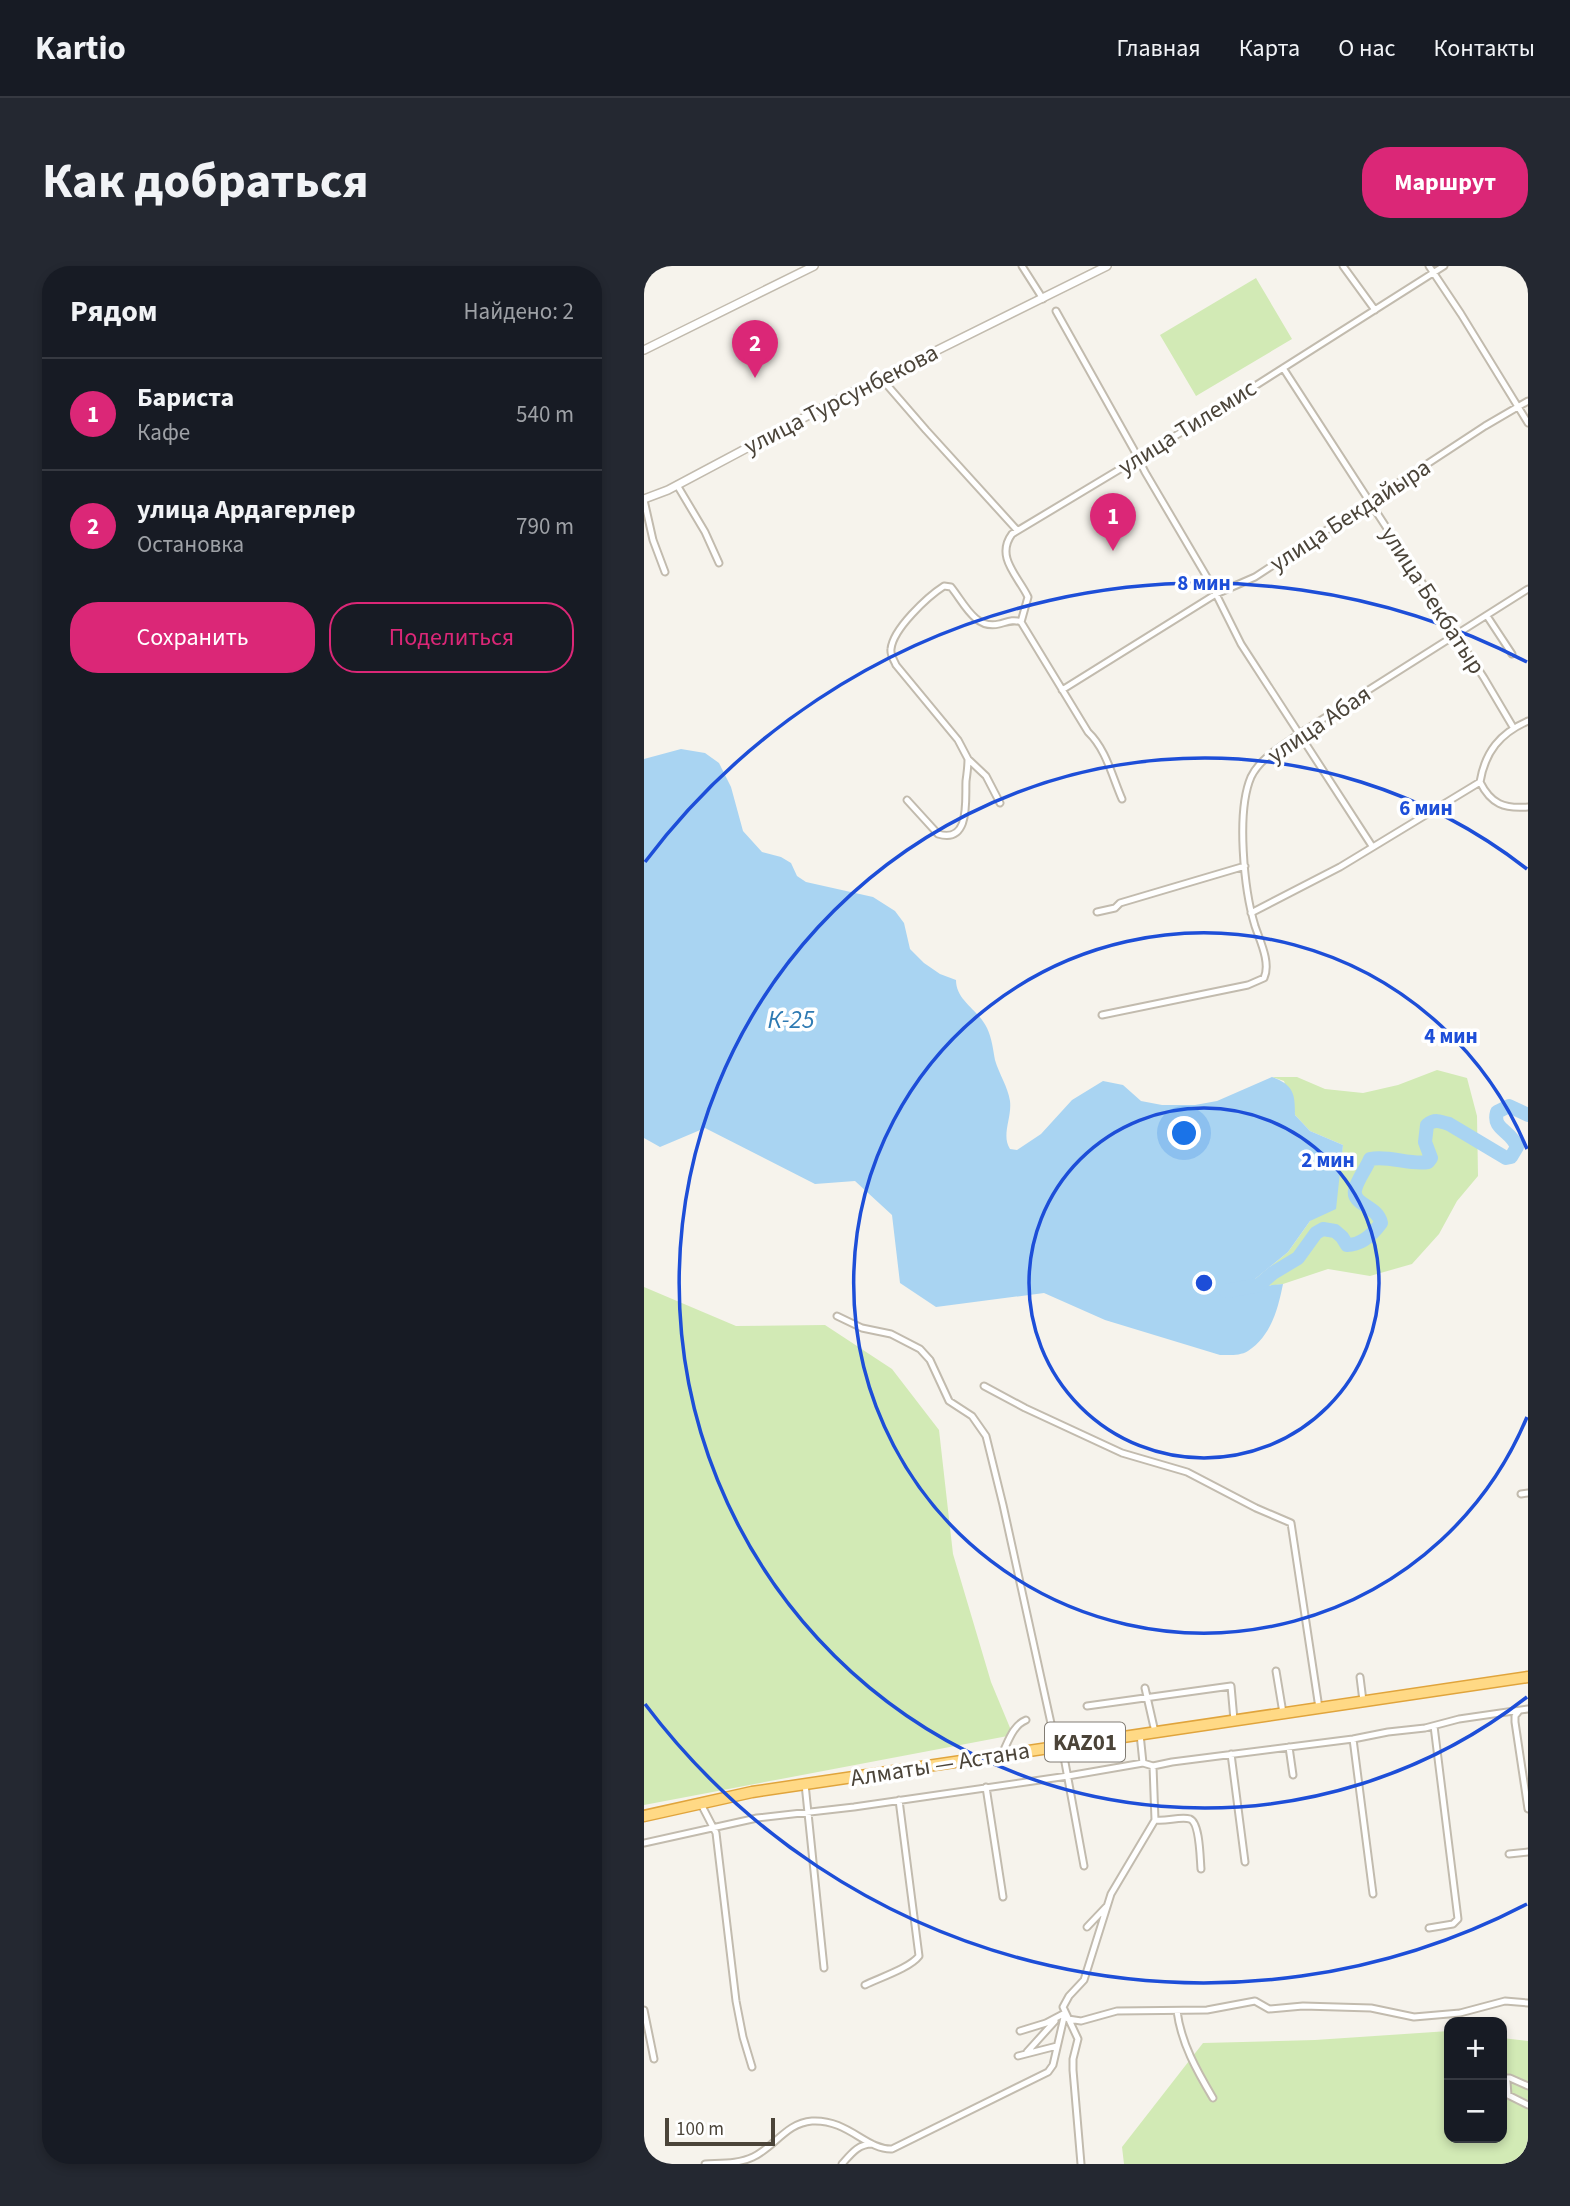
<!DOCTYPE html>
<html lang="ru">
<head>
<meta charset="utf-8">
<style>
  body { margin:0; font-family:"Source Sans 3",sans-serif; background:#242831; color:#f1f3f6 }
  .controls { position:absolute; right:21px; bottom:21px; display:grid; overflow:hidden; border-radius:14px; box-shadow:0 4px 10px #0003 }
  .controls button { width:63px; height:63px; display:grid; place-items:center; padding:0; border:0; border-bottom:2px solid #363941; background:#171b24; color:#f1f3f6; font:35px sans-serif }
  .scale { position:absolute; left:21px; bottom:18px; width:110px; box-sizing:border-box; padding-left:7px; border:4px solid #4b4439; border-top:0; font-size:19px; line-height:24px; white-space:nowrap; color:#4b4439; -webkit-text-stroke:5px #fff; paint-order:stroke }
  .you { position:absolute; left:541px; top:868px; width:24px; height:24px; margin:-18px; border:5px solid #fff; border-radius:50%; background:#1a73e8; box-shadow:0 0 0 10px #1a73e833 }
  .badge { display:grid; place-items:center; width:46px; height:46px; border-radius:50%; background:#db2777; color:#fff; font-size:23px; font-weight:700 }
  .pin { position:absolute; translate:-50% -58px; filter:drop-shadow(0 2px 4px #0008) }
  .pin::after { content:''; position:absolute; top:37px; width:24px; height:21px; background:inherit; clip-path:polygon(0 0,100% 0,50% 100%) }
  .list { margin:0; padding:0; list-style:none }
  h2 { display:flex; justify-content:space-between; align-items:center; height:91px; margin:0; padding:0 28px; font-size:30px }
  h2 small { font-size:23px; font-weight:400; color:#9ea1a6 }
  .list li { display:grid; grid-template-columns:46px 1fr auto; gap:21px; align-items:center; box-sizing:border-box; height:112px; padding:0 28px; border-top:2px solid #363941 }
  .list b { display:block; font-size:26px; white-space:nowrap }
  .list p { margin:0; font-size:23px; white-space:nowrap; color:#9ea1a6 }
  .list em { font-size:23px; font-style:normal; color:#9ea1a6 }
  .actions { display:flex; gap:14px; padding:21px 28px }
  .actions a { flex:1; padding:16px 0; border:2px solid #db2777; border-radius:28px; text-align:center; font-size:24px; color:#db2777 }
  .actions .main { background:#db2777; color:#fff }
  .map { position:relative; flex:none; width:884px; height:1898px; overflow:hidden; border-radius:28px }
  header { display:flex; align-items:center; gap:42px; box-sizing:border-box; height:98px; padding:0 35px; background:#171b24; border-bottom:2px solid #363941 }
  header strong { font-size:33px }
  nav { display:flex; gap:38px; margin-inline-start:auto; font-size:24px }
  .intro { display:flex; align-items:center; justify-content:space-between; box-sizing:border-box; height:168px; padding:0 42px }
  h1 { margin:0; font-size:49px }
  .button { padding:18px 32px; border-radius:28px; background:#db2777; color:#fff; font-size:24px; font-weight:700 }
  main { display:flex; gap:42px; padding:0 42px }
  aside { flex:1; background:#171b24; border-radius:28px; box-shadow:0 4px 10px #0003 }
  .map>svg:first-child { display:block }
  .green { fill:#d2eab5 }
  .water { fill:#a9d4f2 }
  .lines { fill:none; stroke-linecap:round; stroke-linejoin:round }
  .river { stroke:#a9d4f2; stroke-width:14 }
  .minor-casing { stroke:#c2bbae; stroke-width:9 }
  .tertiary-casing { stroke:#c2bbae; stroke-width:10 }
  .trunk-casing { stroke:#e0a43c; stroke-width:13 }
  .minor { stroke:#fff; stroke-width:5 }
  .tertiary { stroke:#fff; stroke-width:7 }
  .trunk { stroke:#ffd985; stroke-width:10 }
  .ring { fill:none; stroke:#1d4ed8; stroke-width:3.5 }
  .labels { text-anchor:middle; stroke-width:7; stroke-linejoin:round; paint-order:stroke }
  .shield { fill:#fff; stroke:#817c74; stroke-width:2 }
  .shield-label { font-size:23px; font-weight:bold; fill:#4b4439 }
  .street-label { font-size:24px; fill:#4b4439; stroke:#fff }
  .water-label { font-size:26px; font-style:italic; fill:#2e7ab2; stroke:#fff }
  .centre { fill:#1d4ed8; stroke:#fff; stroke-width:3.5 }
  .ring-label { font-size:21px; text-anchor:middle; font-weight:bold; fill:#1d4ed8; stroke:#fff; stroke-width:7; stroke-linejoin:round; paint-order:stroke }
</style>
</head>
<body>
<header>
<strong>Kartio</strong>
<nav><a>Главная</a><a>Карта</a><a>О нас</a><a>Контакты</a></nav>
</header>
<div class="intro"><h1>Как добраться</h1><a class="button">Маршрут</a></div>
<main>
<aside>
<h2>Рядом<small>Найдено: 2</small></h2>
<ul class="list">
<li><span class="badge">1</span><div><b>Бариста</b><p>Кафе</p></div><em>540 m</em></li>
<li><span class="badge">2</span><div><b>улица Ардагерлер</b><p>Остановка</p></div><em>790 m</em></li>
</ul>
<div class="actions"><a class="main">Сохранить</a><a>Поделиться</a></div>
</aside>
<div class="map">
<svg width="884" height="1898" viewBox="0 0 884 1898">
  <rect width="100%" height="100%" fill="#f6f3ec"/>
  <path class="green" d="M612,12l36,61 -96,57 -36,-61z
    M793,804l30,8 10,38 1,60 -21,25 -18,33 -27,30 -42,12 -42,-7 -45,15 -40,5 45,-37 22,-31 28,-43 5,-33 -33,-14 -15,-16 -11,-34 -12,-4h25l28,12 38,4 35,-8z
    M0,1021l92,39 89,-1 67,44 47,61 14,124 38,128 22,53 -369,70z
    M805,1765v107h53v-100l26,3v123h-404l-2,-17 81,-104 112,-3z"/>
  <path class="water" d="M37,483l24,4 14,10 12,24 12,44 19,21 19,5 10,6 6,13 9,6 67,15 22,14 9,12 6,26 14,14 16,11 16,6c0,21 22,29 31,48 5,11 6,21 8,32 4,14 13,27 15,41 2,17 -9,34 0,48l7,1 24,-16 31,-34 31,-19 20,4 18,16 21,4h33l22,-4 55,-24c22,8 23,17 23,38l15,16 33,14 -7,64 -26,12 -22,31 -44,36 39,-4c-5,25 -12,52 -35,67 -8,5 -19,4 -28,4l-115,-35 -61,-27 -108,14 -36,-24 -8,-68 -37,-34 -40,3 -110,-56 -45,19 -16,-9v-379z"/>
  <g class="lines">
    <path class="river" d="M582,1025l33,-6 14,-12 25,-15 18,-25 7,-4 12,2 7,6 5,8c15,0 26,-11 34,-22 -3,-17 -29,-18 -26,-33 2,-10 11,-21 15,-31 19,-4 39,6 58,3l3,-4 -6,-16 2,-17c7,-6 13,-4 22,-1l57,34 5,-1 6,-10c-6,-17 -25,-17 -20,-35l12,-6 19,9"/>
    <g class="minor-casing">
      <path id="minor" d="M378,0l21,33
        M699,0l32,44
        M785,0l32,48 67,109
        M412,45l78,139 11,22 66,112 30,60 131,202
        M639,102l201,310 29,49
        M237,112l45,52 91,100
        M33,219l28,47 14,31
        M0,234l9,40 12,32
        M843,350l25,38
        M377,356l7,-25c-10,-21 -33,-40 -16,-63l183,-110 249,-158
        M377,356l67,110c18,17 24,44 34,67
        M418,424l154,-96 39,-17 230,-151 43,-25
        M836,516c11,22 24,27 48,25
        M263,534l31,34c33,10 27,-35 28,-53 1,-7 2,-15 2,-22
        M356,537l-14,-27 -18,-17 -10,-19 -62,-75c-2,-5 -6,-10 -5,-16 2,-20 36,-52 53,-63l7,1c13,16 24,43 48,37 8,-2 14,-5 22,-2
        M453,646l18,-4 5,-5 125,-37
        M607,647l89,-46 140,-85c5,-30 20,-49 48,-61
        M458,749l146,-30 16,-7c7,-15 -4,-37 -9,-52 -11,-36 -19,-114 -4,-149 9,-19 31,-31 48,-43l229,-145
        M193,1050l25,12 29,6 29,15 10,11 19,41 23,15 14,20 17,69 53,241
        M340,1120l41,22 97,45 65,19 69,36 35,15 28,185
        M877,1228l7,-1
        M632,1405l7,42
        M716,1411l3,24
        M501,1422l10,44
        M443,1440l144,-20 3,34
        M875,1445l-4,5v6l13,87
        M496,1468l3,29
        M709,1473l20,155
        M418,1480l22,120
        M645,1481l4,28
        M358,1488c6,-12 11,-29 24,-34
        M587,1488l14,108
        M161,1518l19,184
        M342,1521l17,110
        M57,1538l15,29 20,168 7,36 9,30
        M511,1554c11,2 25,-4 35,-1 10,4 10,39 11,50
        M0,1577l113,-25 97,-11 214,-31 75,-13 10,3 19,-4 181,-23 35,-7 37,-4 34,-9 69,-10
        M865,1588l19,-2
        M443,1661l19,-20
        M785,1662l24,-4 5,-5 -24,-193
        M221,1719c14,-7 45,-17 54,-29l-20,-156
        M0,1744l10,49
        M533,1745c4,32 20,60 36,87
        M424,1753l13,2 36,-10 90,-1 48,-9 14,8 34,-3 68,2 43,9 46,-4 45,-12 23,2
        M376,1765l26,-8 19,-10
        M383,1786l28,-31
        M374,1790l39,-10
        M858,1808l5,8 1,13 20,10
        M861,1812h5l18,8
        M61,1898c15,-1 34,0 48,-7 22,-10 33,-34 59,-36 36,-2 54,29 80,28l156,-77 5,-7 12,-52
        M198,1898c9,-10 16,-20 30,-20
        M437,1898l-8,-94v-11l5,-20 -15,-32 6,-11 15,-16 27,-86 44,-74 -2,-54"/>
    </g>
    <g class="tertiary-casing">
      <path id="tertiary" d="M0,84l170,-84
        M0,233l24,-9 171,-91 268,-133"/>
    </g>
    <g class="trunk-casing">
      <path id="trunk" d="M0,1550l108,-24 776,-115"/>
    </g>
    <use href="#minor" class="minor"/>
    <use href="#tertiary" class="tertiary"/>
    <use href="#trunk" class="trunk"/>
  </g>
  <g class="ring">
    <circle cx="560" cy="1017" r="175"/>
    <path d="M883 1151A350 350 0 1 1 883 883"/>
    <path d="M883 1431A525 525 0 1 1 883 603"/>
    <path d="M883 1638A700 700 0 0 1 1 1438M1 596A700 700 0 0 1 883 396"/>
  </g>
  <g class="labels">
    <rect class="shield" x="401" y="1456.5" width="80" height="39" rx="5"/>
    <g class="shield-label">
      <text x="441" y="1484">KАZ01</text>
    </g>
    <g class="street-label">
      <text transform="translate(197 133) rotate(-27)" y="8">улица Турсунбекова</text>
      <text transform="translate(543 161) rotate(-32)" y="8">улица Тилемис</text>
      <text transform="translate(706 249) rotate(-33)" y="8">улица Бекдайыра</text>
      <text transform="translate(789 334) rotate(57)" y="8">улица Бекбатыр</text>
      <text transform="translate(675 458) rotate(-34)" y="8">улица Абая</text>
      <text transform="translate(296 1498) rotate(-9)" y="8">Алматы — Астана</text>
    </g>
    <g class="water-label">
      <text x="147" y="762">К-25</text>
    </g>
  </g>
  <circle cx="560" cy="1017" r="10" class="centre"/>
  <g class="ring-label">
    <text x="560" y="324">8 мин</text>
    <text x="782" y="549">6 мин</text>
    <text x="807" y="777">4 мин</text>
    <text x="684" y="901">2 мин</text>
  </g>
</svg>
<div class="controls">
<button>+</button>
<button>−</button>
</div>
<div class="scale">100 m</div>
<div class="you"></div>
<div class="pin badge" style="left:469px;top:285px">1</div>
<div class="pin badge" style="left:111px;top:112px">2</div>
</div>
</main>
</body>
</html>
